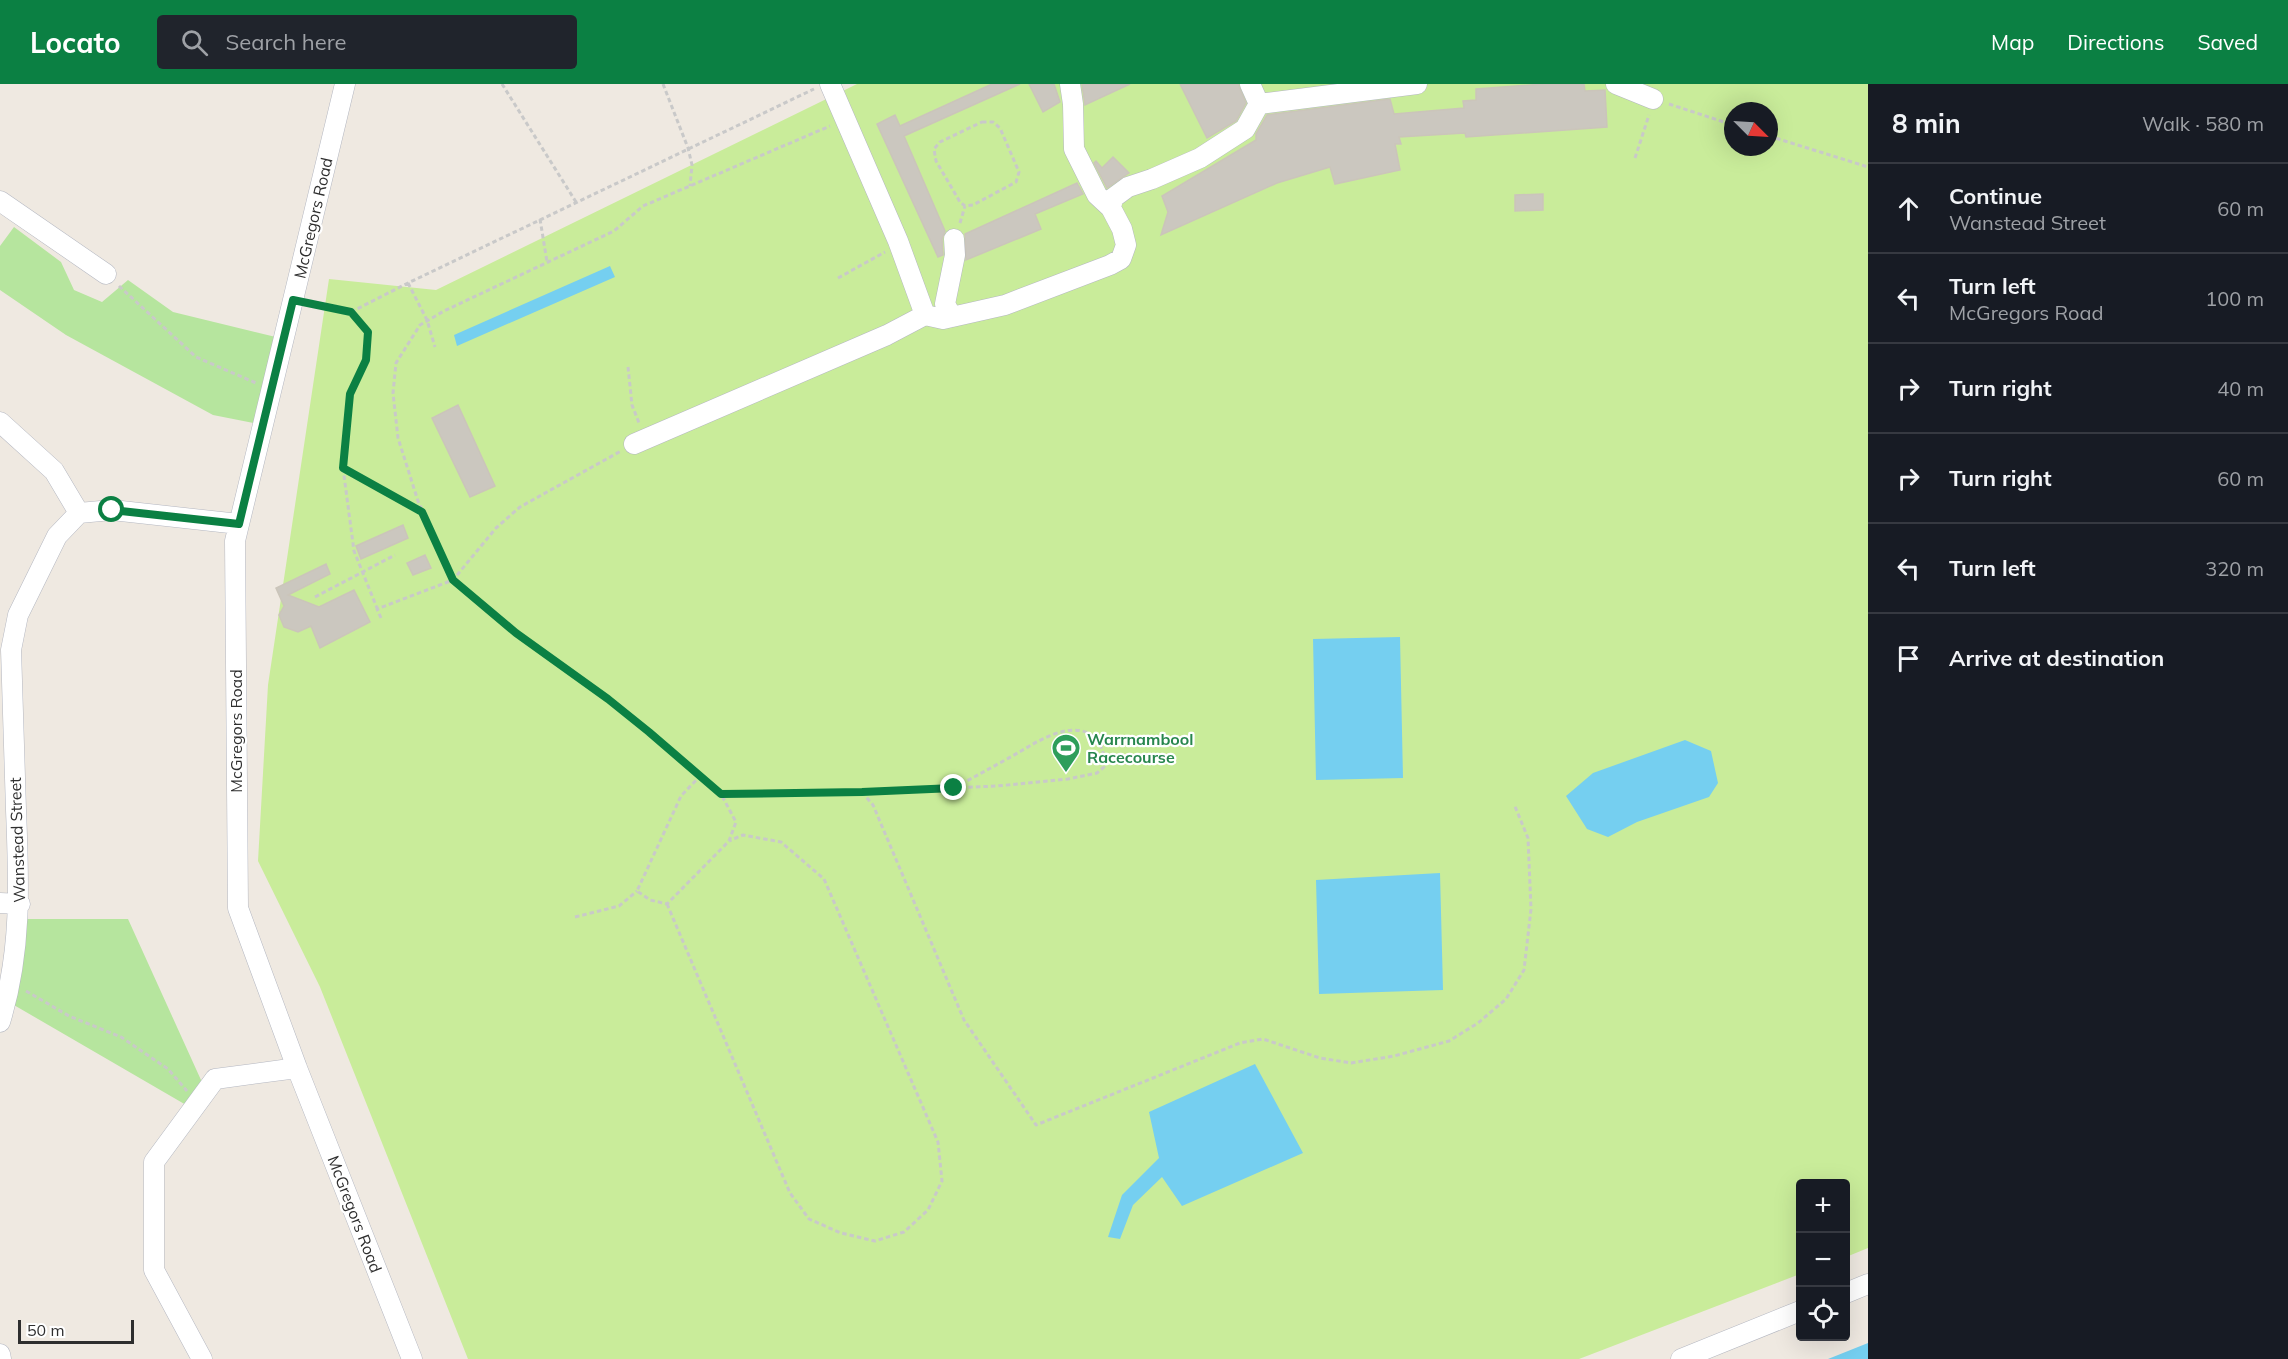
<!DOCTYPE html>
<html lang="en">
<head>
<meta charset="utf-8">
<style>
  body { margin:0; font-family:Mulish,sans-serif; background:#20242c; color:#f1f3f6 }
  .controls { position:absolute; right:18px; bottom:18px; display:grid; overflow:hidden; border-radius:6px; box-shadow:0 6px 24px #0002 }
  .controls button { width:54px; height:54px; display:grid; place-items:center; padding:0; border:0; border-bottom:2px solid #363941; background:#171b24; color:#f1f3f6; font:30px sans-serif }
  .compass { position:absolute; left:1724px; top:18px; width:54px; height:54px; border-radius:50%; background:#171b24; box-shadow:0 6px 24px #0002; rotate:114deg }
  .scale { position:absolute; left:18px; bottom:15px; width:116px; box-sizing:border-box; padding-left:6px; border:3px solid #2e2e2e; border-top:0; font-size:16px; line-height:21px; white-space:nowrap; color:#2e2e2e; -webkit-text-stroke:4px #fff; paint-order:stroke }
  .stop { position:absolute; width:18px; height:18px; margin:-14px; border:4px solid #0b8043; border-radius:50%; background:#fff }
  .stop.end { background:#0b8043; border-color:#fff; box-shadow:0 2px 6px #0008 }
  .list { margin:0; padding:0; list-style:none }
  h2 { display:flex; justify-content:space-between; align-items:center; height:78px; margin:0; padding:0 24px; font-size:26px }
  h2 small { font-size:20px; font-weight:400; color:#9ea1a6 }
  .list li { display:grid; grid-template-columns:39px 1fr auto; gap:18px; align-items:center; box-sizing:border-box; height:90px; padding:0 24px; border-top:2px solid #363941 }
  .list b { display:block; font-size:22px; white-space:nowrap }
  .list p { margin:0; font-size:20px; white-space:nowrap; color:#9ea1a6 }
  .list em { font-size:20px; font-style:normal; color:#9ea1a6 }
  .icon { flex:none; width:33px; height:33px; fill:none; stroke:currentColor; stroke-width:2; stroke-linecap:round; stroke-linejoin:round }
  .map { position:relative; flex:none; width:1868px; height:1275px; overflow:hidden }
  header { display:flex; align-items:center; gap:36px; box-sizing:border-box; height:84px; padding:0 30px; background:#0b8043; color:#fff }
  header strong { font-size:28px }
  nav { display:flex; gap:33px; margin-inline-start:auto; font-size:21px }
  .search { width:420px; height:54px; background:#20242c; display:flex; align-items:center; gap:15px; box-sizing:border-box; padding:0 21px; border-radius:6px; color:#9ea1a6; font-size:22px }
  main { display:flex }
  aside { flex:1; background:#171b24 }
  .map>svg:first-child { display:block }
  .green { fill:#b6e59e }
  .pitch { fill:#c9ec9a; fill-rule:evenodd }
  .water { fill:#75cff0 }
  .building { fill:#cbc7bf; stroke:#cbc5ba; stroke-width:1.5 }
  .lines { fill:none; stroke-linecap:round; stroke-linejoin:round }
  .minor-casing { stroke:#b4b7c1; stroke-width:21 }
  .path { stroke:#c9c9c9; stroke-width:3; stroke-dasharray:4.5 3; stroke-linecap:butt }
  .minor { stroke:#fff; stroke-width:20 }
  .route { stroke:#0b8043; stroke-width:8 }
  .labels { text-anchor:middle; stroke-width:4.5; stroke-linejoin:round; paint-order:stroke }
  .street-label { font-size:16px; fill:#2e2e2e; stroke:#fff }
  .leisure-label { font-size:16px; font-weight:bold; fill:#27864d; stroke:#fff; text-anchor:start }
</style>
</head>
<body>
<header>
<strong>Locato</strong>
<div class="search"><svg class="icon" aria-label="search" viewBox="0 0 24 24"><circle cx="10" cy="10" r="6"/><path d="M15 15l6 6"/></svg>Search here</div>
<nav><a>Map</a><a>Directions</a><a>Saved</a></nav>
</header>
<main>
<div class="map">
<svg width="1868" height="1275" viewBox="0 0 1868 1275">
  <rect width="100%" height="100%" fill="#efe9e1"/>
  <path class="green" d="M14,143l47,35 13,28 28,12 26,-22 45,32 111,27 -21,86 -50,-10 -147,-80 -66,-45v-44z
    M18,835h110l78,172 -13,18 -186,-108z"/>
  <path class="pitch" d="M857,0h1011v1164l-22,9v-73h-46v90l-221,85h-1111l-148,-372 -62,-126 10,-176 61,-406 107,11zM1733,27h36v36h-36z"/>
  <path class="water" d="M610,182l5,11 -158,69 -3,-11z
    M1400,553l3,141 -87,2 -3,-141z
    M1685,656l26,11 7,32 -9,14 -72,25 -29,15 -21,-8 -21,-33 27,-23z
    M1440,789l3,117 -124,4 -3,-114z
    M1255,980l48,89 -121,53 -20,-29 -29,28 -13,34 -12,-2 14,-42 37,-37 -10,-46z
    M1868,1259v16h-40z"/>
  <path class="building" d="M992,0h28l-116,52 41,95 -3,8 1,16 -5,2 -61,-133 18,-9 5,11z
    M1029,0h25l6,18 -17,10z
    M1082,0h48l-45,21z
    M1180,0h58l8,19 -10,18 -29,17z
    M1544,0h40l1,7 20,-1 2,37 -141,10 -1,-4 -66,4 2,7h-6l5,26 -65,14 -5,-17 -53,16 -116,52 7,-23 -6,-16 94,-56v-6l11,-19 123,-16 4,15 70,-6 -1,-7 13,-1v-11z
    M1113,73l16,16 -22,15 -13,-25 2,-2 6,7z
    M1077,99l6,11 -48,20 6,15 -75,31 -1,-26z
    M1543,110v16l-28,1v-16z
    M458,321l37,81 -25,11 -38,-79z
    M403,441l5,13 -47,21 -5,-13z
    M425,471l6,13 -18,7 -6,-12z
    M326,480l4,10 -42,21 31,12 35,-17 16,32 -50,26 -9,-22 -13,6 -14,-5 -5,-12 5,-9 -8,-18z"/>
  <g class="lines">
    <g class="minor-casing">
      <path id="minor" d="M345,0l-110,457 3,367 59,160 115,291
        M830,0l68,157 27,74
        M1250,0l9,20 158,-20
        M1616,0l37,15
        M0,117l106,73
        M1111,124l2,-10 15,-11 24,-8 48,-21 45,-29 14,-25
        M952,233l-7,-13 10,-49 -1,-16
        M0,338l54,49 25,42
        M634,360l253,-109 38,-20 18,4 62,-14 105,-40 11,-6 5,-14 -4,-16 -11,-21 -14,-13 -23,-46 -1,-45 -3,-20
        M0,819l20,1
        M0,938c22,-70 19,-140 16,-212 -2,-54 -3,-107 -5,-160l7,-35 39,-79 22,-23 33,-3 127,14
        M1846,1209l22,-9
        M0,1270l1,5
        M202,1275l-48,-89v-108l61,-83 82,-11
        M1681,1275l119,-48"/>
    </g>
    <path class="path" d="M502,0l74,118
      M663,0l25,64 4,17 -2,21
      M1669,20l64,21
      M982,38h11l7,6 19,44 -3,10 -43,23 -8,1 -5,-4 -24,-41 -2,-12 6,-7z
      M1769,52l99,31
      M1635,74l14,-43
      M540,135l7,43
      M960,139l5,-17
      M838,194l47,-26
      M408,199l19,37 8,27
      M119,202l77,71 60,26
      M310,219l41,9 17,19 -2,29 -16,34 -7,74 79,43
      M351,228l57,-29 406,-194
      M628,283l4,38 7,18
      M343,384l11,83 23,57
      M315,513l80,-42
      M381,534l-4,-9 76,-29 43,-52 24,-21 101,-56
      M701,691l-20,21 -44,95 13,9 17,4 62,-63 7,-19 -15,-28 -48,-43 -65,-52 -92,-66 -63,-53 -35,-79 -20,-63 -5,-45 3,-30 24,-38 24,-14 170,-80 29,-25 187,-80
      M862,708l11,13 91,215 72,105 204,-82 23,-4 57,19 31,5 43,-7 55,-15 29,-18 28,-24 18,-29 7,-61 -3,-71 -14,-34
      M721,710l141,-2 135,-6 71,-7 29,-6 7,-6c2,-34 -23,-44 -52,-32 -16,6 -30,16 -45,24 -18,10 -35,19 -53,29
      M667,820l123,289 19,26 32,14 34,8 29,-9 24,-22 14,-29 -4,-39 -114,-263 -43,-37 -38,-7 -14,6
      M575,833l44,-11 18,-15
      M26,907l43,25 52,21 47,32 19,22"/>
    <use href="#minor" class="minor"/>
  </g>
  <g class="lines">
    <path class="route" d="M112,426l127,14 54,-224 58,12 17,20 -2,28 -16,34 -7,74 79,44 31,68 63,53 92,66 41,33 72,62 141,-2 92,-4"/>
  </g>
  <defs>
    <g id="stadium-pin" transform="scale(1.5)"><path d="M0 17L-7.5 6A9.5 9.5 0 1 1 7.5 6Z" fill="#2e9e5b" stroke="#fff"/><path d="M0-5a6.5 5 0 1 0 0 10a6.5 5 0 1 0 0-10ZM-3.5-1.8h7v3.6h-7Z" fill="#fff"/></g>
  </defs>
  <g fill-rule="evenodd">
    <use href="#stadium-pin" x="1066" y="664"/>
  </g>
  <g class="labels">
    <g class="street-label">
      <text transform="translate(313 134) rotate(-77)" y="6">McGregors Road</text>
      <text transform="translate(236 647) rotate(-90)" y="6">McGregors Road</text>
      <text transform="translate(17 756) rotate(-92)" y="6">Wanstead Street</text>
      <text transform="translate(355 1130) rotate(69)" y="6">McGregors Road</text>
    </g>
    <g class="leisure-label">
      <text x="1087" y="661">Warrnambool<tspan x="1087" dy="18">Racecourse</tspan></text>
    </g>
  </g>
</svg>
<div class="controls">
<button>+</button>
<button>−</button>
<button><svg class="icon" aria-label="locate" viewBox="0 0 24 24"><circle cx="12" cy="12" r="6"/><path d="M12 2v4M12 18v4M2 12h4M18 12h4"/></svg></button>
</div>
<svg class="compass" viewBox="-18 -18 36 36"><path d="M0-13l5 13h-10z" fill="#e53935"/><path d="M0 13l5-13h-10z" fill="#9ea1a6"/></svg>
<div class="scale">50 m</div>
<div class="stop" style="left:112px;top:426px"></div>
<div class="stop end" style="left:954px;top:704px"></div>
</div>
<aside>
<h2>8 min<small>Walk · 580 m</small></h2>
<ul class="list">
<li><svg class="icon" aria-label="ahead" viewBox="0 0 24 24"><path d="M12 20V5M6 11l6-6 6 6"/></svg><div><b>Continue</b><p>Wanstead Street</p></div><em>60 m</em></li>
<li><svg class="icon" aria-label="left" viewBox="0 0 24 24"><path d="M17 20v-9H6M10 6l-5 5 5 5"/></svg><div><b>Turn left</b><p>McGregors Road</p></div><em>100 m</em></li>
<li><svg class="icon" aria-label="right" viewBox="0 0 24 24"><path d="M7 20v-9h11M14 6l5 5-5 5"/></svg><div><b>Turn right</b></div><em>40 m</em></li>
<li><svg class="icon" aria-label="right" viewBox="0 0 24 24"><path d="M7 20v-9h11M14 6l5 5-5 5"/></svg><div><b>Turn right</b></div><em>60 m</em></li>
<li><svg class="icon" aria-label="left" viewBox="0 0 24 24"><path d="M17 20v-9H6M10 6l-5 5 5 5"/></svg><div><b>Turn left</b></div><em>320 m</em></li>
<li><svg class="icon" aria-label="arrive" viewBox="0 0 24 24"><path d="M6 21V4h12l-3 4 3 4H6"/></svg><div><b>Arrive at destination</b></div></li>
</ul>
</aside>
</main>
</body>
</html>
